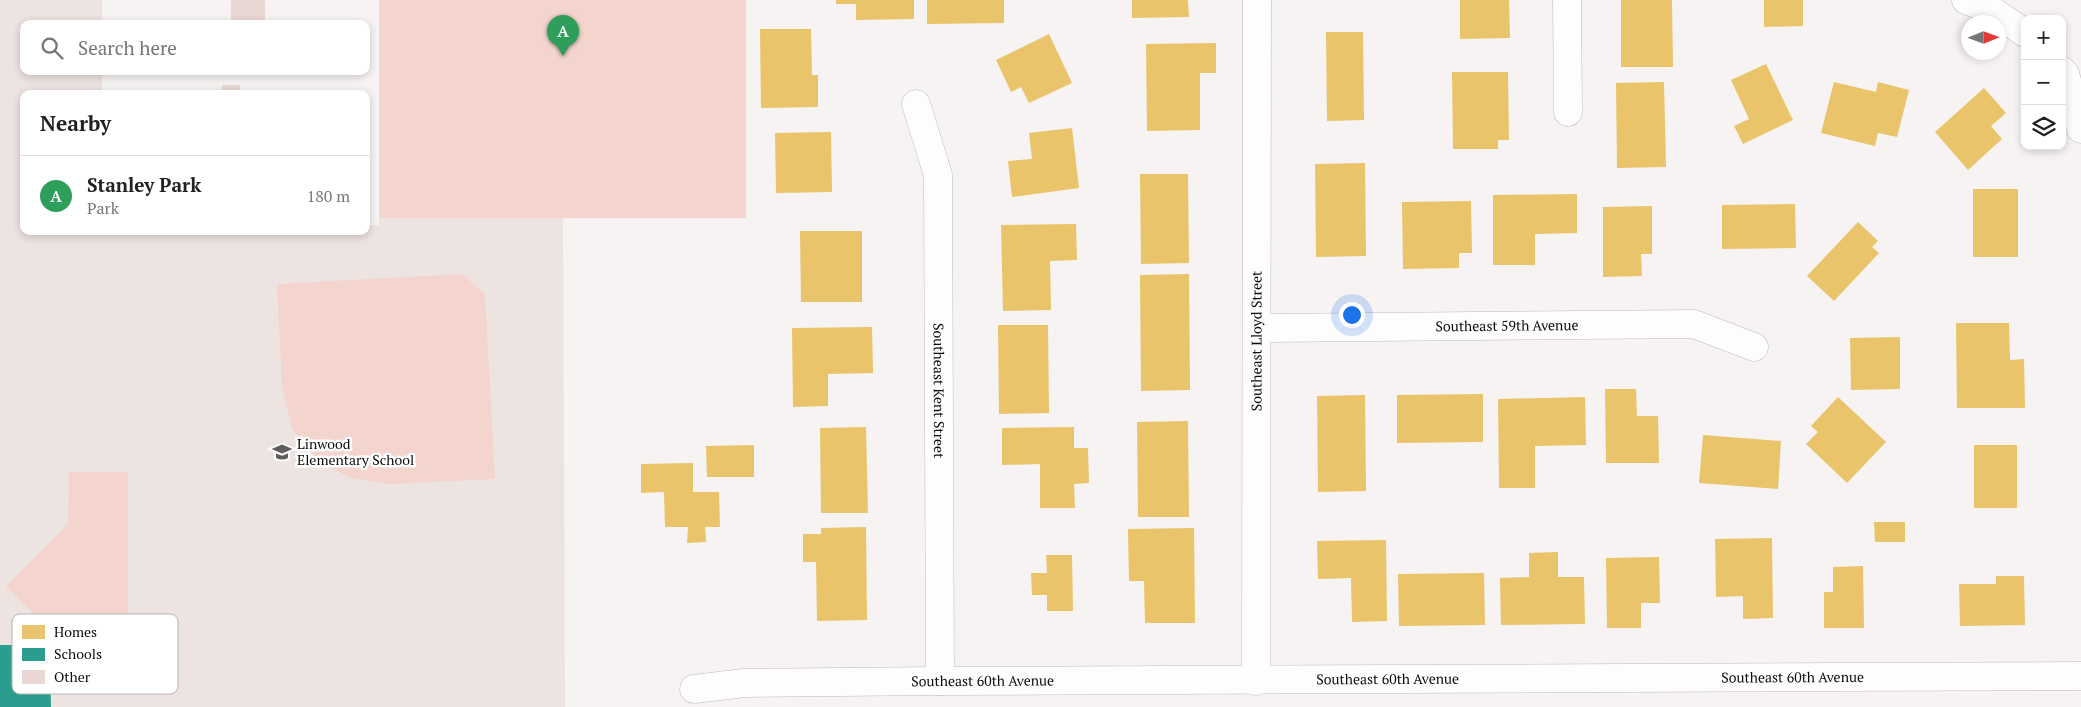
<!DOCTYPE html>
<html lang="en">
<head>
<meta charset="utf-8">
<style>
  body { margin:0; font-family:"PT Serif",serif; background:#f2f2f2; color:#222 }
  .controls { position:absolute; right:15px; top:15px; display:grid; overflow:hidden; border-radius:10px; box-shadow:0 2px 8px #0003 }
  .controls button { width:45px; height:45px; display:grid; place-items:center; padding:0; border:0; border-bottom:1px solid #e0e0e0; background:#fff; color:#222; font:25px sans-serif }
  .compass { position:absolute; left:1961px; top:15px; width:45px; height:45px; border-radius:50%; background:#fff; box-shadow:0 2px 8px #0003; rotate:89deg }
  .you { position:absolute; left:1351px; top:314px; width:18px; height:18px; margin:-12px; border:4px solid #fff; border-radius:50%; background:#1a73e8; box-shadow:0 0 0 8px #1a73e833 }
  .badge { display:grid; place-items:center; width:32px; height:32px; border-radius:50%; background:#db2777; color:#fff; font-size:16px; font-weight:700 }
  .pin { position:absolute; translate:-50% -41px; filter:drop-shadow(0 1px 2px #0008) }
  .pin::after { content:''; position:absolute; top:26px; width:18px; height:15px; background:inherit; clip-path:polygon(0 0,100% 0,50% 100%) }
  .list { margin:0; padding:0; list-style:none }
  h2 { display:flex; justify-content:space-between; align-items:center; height:65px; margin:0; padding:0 20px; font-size:21px }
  h2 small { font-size:16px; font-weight:400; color:#767676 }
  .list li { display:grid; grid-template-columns:32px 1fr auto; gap:15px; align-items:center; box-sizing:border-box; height:80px; padding:0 20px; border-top:1px solid #e0e0e0 }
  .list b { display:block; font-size:19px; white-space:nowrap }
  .list p { margin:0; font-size:16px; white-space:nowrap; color:#767676 }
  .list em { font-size:16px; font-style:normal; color:#767676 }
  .icon { flex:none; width:28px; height:28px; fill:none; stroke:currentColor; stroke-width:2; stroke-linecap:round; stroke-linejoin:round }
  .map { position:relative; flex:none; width:2081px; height:707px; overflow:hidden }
  .search { position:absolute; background:#fff; box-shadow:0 2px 8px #0003; left:20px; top:20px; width:350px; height:55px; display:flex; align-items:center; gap:12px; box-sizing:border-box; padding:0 18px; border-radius:10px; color:#767676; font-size:19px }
  .panel { position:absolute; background:#fff; box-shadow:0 2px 8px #0003; left:20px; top:90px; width:350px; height:145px; border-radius:10px }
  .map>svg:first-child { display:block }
  .built { fill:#ede3e1 }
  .green { fill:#f3d5ce }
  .homes { fill:#e9c46a }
  .schools { fill:#2a9d8f }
  .building { fill:#e9d7d4 }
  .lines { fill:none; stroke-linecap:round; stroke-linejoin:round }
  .minor-casing { stroke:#bebbba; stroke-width:29 }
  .minor { stroke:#fefdfd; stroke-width:28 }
  .labels { text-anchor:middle; stroke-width:5; stroke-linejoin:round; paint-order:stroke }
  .street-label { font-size:14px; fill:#0e0c0b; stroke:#fff }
  .poi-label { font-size:14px; fill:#0e0c0b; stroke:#fff; text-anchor:start }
  .key { fill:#fff; stroke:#b7b6b6; stroke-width:1 }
  .key-label { font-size:14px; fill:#0e0c0b }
</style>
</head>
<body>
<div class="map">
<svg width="2081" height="707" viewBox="0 0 2081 707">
  <rect width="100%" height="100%" fill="#f7f3f3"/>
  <path class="built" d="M0,0h102v24h-78v47h78v23h-78v137h342v-6h13v-7h184l2,489h-565z"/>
  <path class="green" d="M379,0h367v218h-367z
    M462,274l23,20 10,185 -105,5 -40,-6 -34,-19 -24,-31 -10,-42 -5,-102z
    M69,472h59v147l-44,45 -78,-78 62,-62z"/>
  <path class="homes" d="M836,0h78v19l-58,1v-16h-20z
    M927,0h77v23l-77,1z
    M1132,0h56l1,17 -57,1z
    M1460,0h49l1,38 -50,1z
    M1621,0h51l1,67h-52z
    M1764,0h39v26l-39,1z
    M760,29h51l1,46h6v32l-57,1z
    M1326,32h37l1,88 -37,1z
    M1049,34l23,49 -43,20 -8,-16 -10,5 -15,-32z
    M1216,43v30h-16v57l-53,1 -1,-87z
    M1766,64l27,56 -50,24 -9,-18 15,-7 -18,-39z
    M1452,72h56l1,68h-11v9h-45z
    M1664,82l2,85 -49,1 -1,-85z
    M1834,82l42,10 2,-10 31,8 -12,47 -19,-4 -3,13 -54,-13z
    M1984,88l22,25 -15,13 11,13 -34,31 -33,-38z
    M1072,128l7,60 -67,9 -4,-36 24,-2 -3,-26z
    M831,132l1,60 -56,1 -1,-60z
    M1365,163l1,93 -50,1 -1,-93z
    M1140,174h48l1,89 -48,1z
    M1973,189h45v68h-45z
    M1577,194v39l-42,1v31h-42v-70z
    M1471,201l1,52h-13v15l-56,1 -1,-67z
    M1795,204l1,44 -74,1v-44z
    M1652,206v48h-11l1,22 -39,1v-70z
    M1858,222l20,19 -6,6 7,6 -45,48 -27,-25z
    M1076,224l1,36 -27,1 1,49 -48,1 -2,-86z
    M800,231h62v71h-61z
    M1189,274l1,116 -49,1 -1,-116z
    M1956,323h53l1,37 14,-1 1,49h-68z
    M998,325h50l1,88 -50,1z
    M872,327l1,46 -45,1v32l-35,1 -1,-79z
    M1900,337v52l-49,1 -1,-52z
    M1605,389h31l1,27h21l1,47h-53z
    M1483,394v48l-86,1v-48z
    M1365,395l1,96 -48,1 -1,-96z
    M1585,397l1,48 -51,1v42h-36l-1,-89z
    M1838,397l48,45 -39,41 -41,-39 12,-12 -7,-6z
    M1188,421l1,96h-51l-1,-95z
    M866,427l2,86h-47l-1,-85z
    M1074,427v21h14l1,35 -15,1 1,24h-35v-44l-38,1v-37z
    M1703,435l78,6 -3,48 -79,-6z
    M754,445v32h-47l-1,-31z
    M1974,445h43v63h-43z
    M693,463v29h26l1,35h-15l1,15 -19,1 1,-16h-23l-1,-35 -23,1v-29z
    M1874,522h31v20h-30z
    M866,527l1,93 -50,1 -1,-59h-13v-28h18v-6z
    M1194,528l1,95h-50l-1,-42h-15l-1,-52z
    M1772,538l1,80 -30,1v-23l-27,1 -1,-58z
    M1386,540l1,81 -35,1 -1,-44 -33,1 -1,-38z
    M1558,552v25h26l1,47 -84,1 -1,-47 29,-1v-24z
    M1046,555h26l1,56h-26v-16h-15l-1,-22h16z
    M1659,557l1,46h-19v25h-34l-1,-70z
    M1863,566l1,62h-40v-36h9v-25z
    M1484,573l1,52 -86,1 -1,-52z
    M1996,576h28l1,49 -65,1 -1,-42h37z"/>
  <path class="schools" d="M0,645h24l26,25 1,37h-51z"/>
  <path class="building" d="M231,0h34v20h-34z
    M222,85h18v9h-18z"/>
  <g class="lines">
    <g class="minor-casing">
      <g id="minor">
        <path d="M1567,0l1,112"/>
        <path d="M1966,0l22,8 37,25"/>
        <path d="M2062,71l3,3 16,55"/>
        <path id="s1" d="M916,104l22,71 2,506"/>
        <path id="s2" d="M1257,328l437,-4 60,23"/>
        <path id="s3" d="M1256,681l1,-681"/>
        <path id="s4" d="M694,689l50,-6 196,-2 1141,-5"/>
      </g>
    </g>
    <use href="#minor" class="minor"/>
  </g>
  <defs>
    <g id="school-bare" transform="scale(1.5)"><path d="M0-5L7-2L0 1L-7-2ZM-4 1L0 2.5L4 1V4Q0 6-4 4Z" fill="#605d5c" stroke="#fff" stroke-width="2.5" paint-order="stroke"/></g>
  </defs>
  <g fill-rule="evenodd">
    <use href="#school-bare" x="282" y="452"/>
  </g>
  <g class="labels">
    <g class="street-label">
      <text dy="5" stroke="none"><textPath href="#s2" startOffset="250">Southeast 59th Avenue</textPath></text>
      <text dy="5" stroke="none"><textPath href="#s3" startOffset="340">Southeast Lloyd Street</textPath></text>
      <text dy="5" stroke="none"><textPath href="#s1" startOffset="290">Southeast Kent Street</textPath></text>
      <text dy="5" stroke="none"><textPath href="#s4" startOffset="1099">Southeast 60th Avenue</textPath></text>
      <text dy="5" stroke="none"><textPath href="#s4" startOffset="694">Southeast 60th Avenue</textPath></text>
      <text dy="5" stroke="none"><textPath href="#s4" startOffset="289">Southeast 60th Avenue</textPath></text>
    </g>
    <g class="poi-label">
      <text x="297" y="449">Linwood<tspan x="297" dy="16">Elementary School</tspan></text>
    </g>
  </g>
  <rect x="12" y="614" width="166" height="80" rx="8" class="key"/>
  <rect x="22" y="625" width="23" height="14" fill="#e9c46a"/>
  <rect x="22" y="648" width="23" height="13" fill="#2a9d8f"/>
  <rect x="22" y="670" width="23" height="14" fill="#e9d7d4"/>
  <g class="key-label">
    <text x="54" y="637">Homes</text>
    <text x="54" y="659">Schools</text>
    <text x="54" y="682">Other</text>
  </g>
</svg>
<div class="controls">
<button>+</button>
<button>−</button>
<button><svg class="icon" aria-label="layers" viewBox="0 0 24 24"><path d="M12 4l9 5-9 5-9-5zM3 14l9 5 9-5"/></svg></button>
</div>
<svg class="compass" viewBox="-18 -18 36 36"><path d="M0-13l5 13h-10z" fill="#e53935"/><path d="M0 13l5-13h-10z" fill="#767676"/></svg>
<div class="you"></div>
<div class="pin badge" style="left:563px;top:56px;background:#2e9e5b">A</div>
<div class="search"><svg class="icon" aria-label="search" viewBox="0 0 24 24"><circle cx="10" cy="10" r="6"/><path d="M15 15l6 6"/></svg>Search here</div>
<section class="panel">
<h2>Nearby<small></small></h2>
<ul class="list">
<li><span class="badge" style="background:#2e9e5b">A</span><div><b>Stanley Park</b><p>Park</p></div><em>180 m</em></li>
</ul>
</section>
</div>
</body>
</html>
